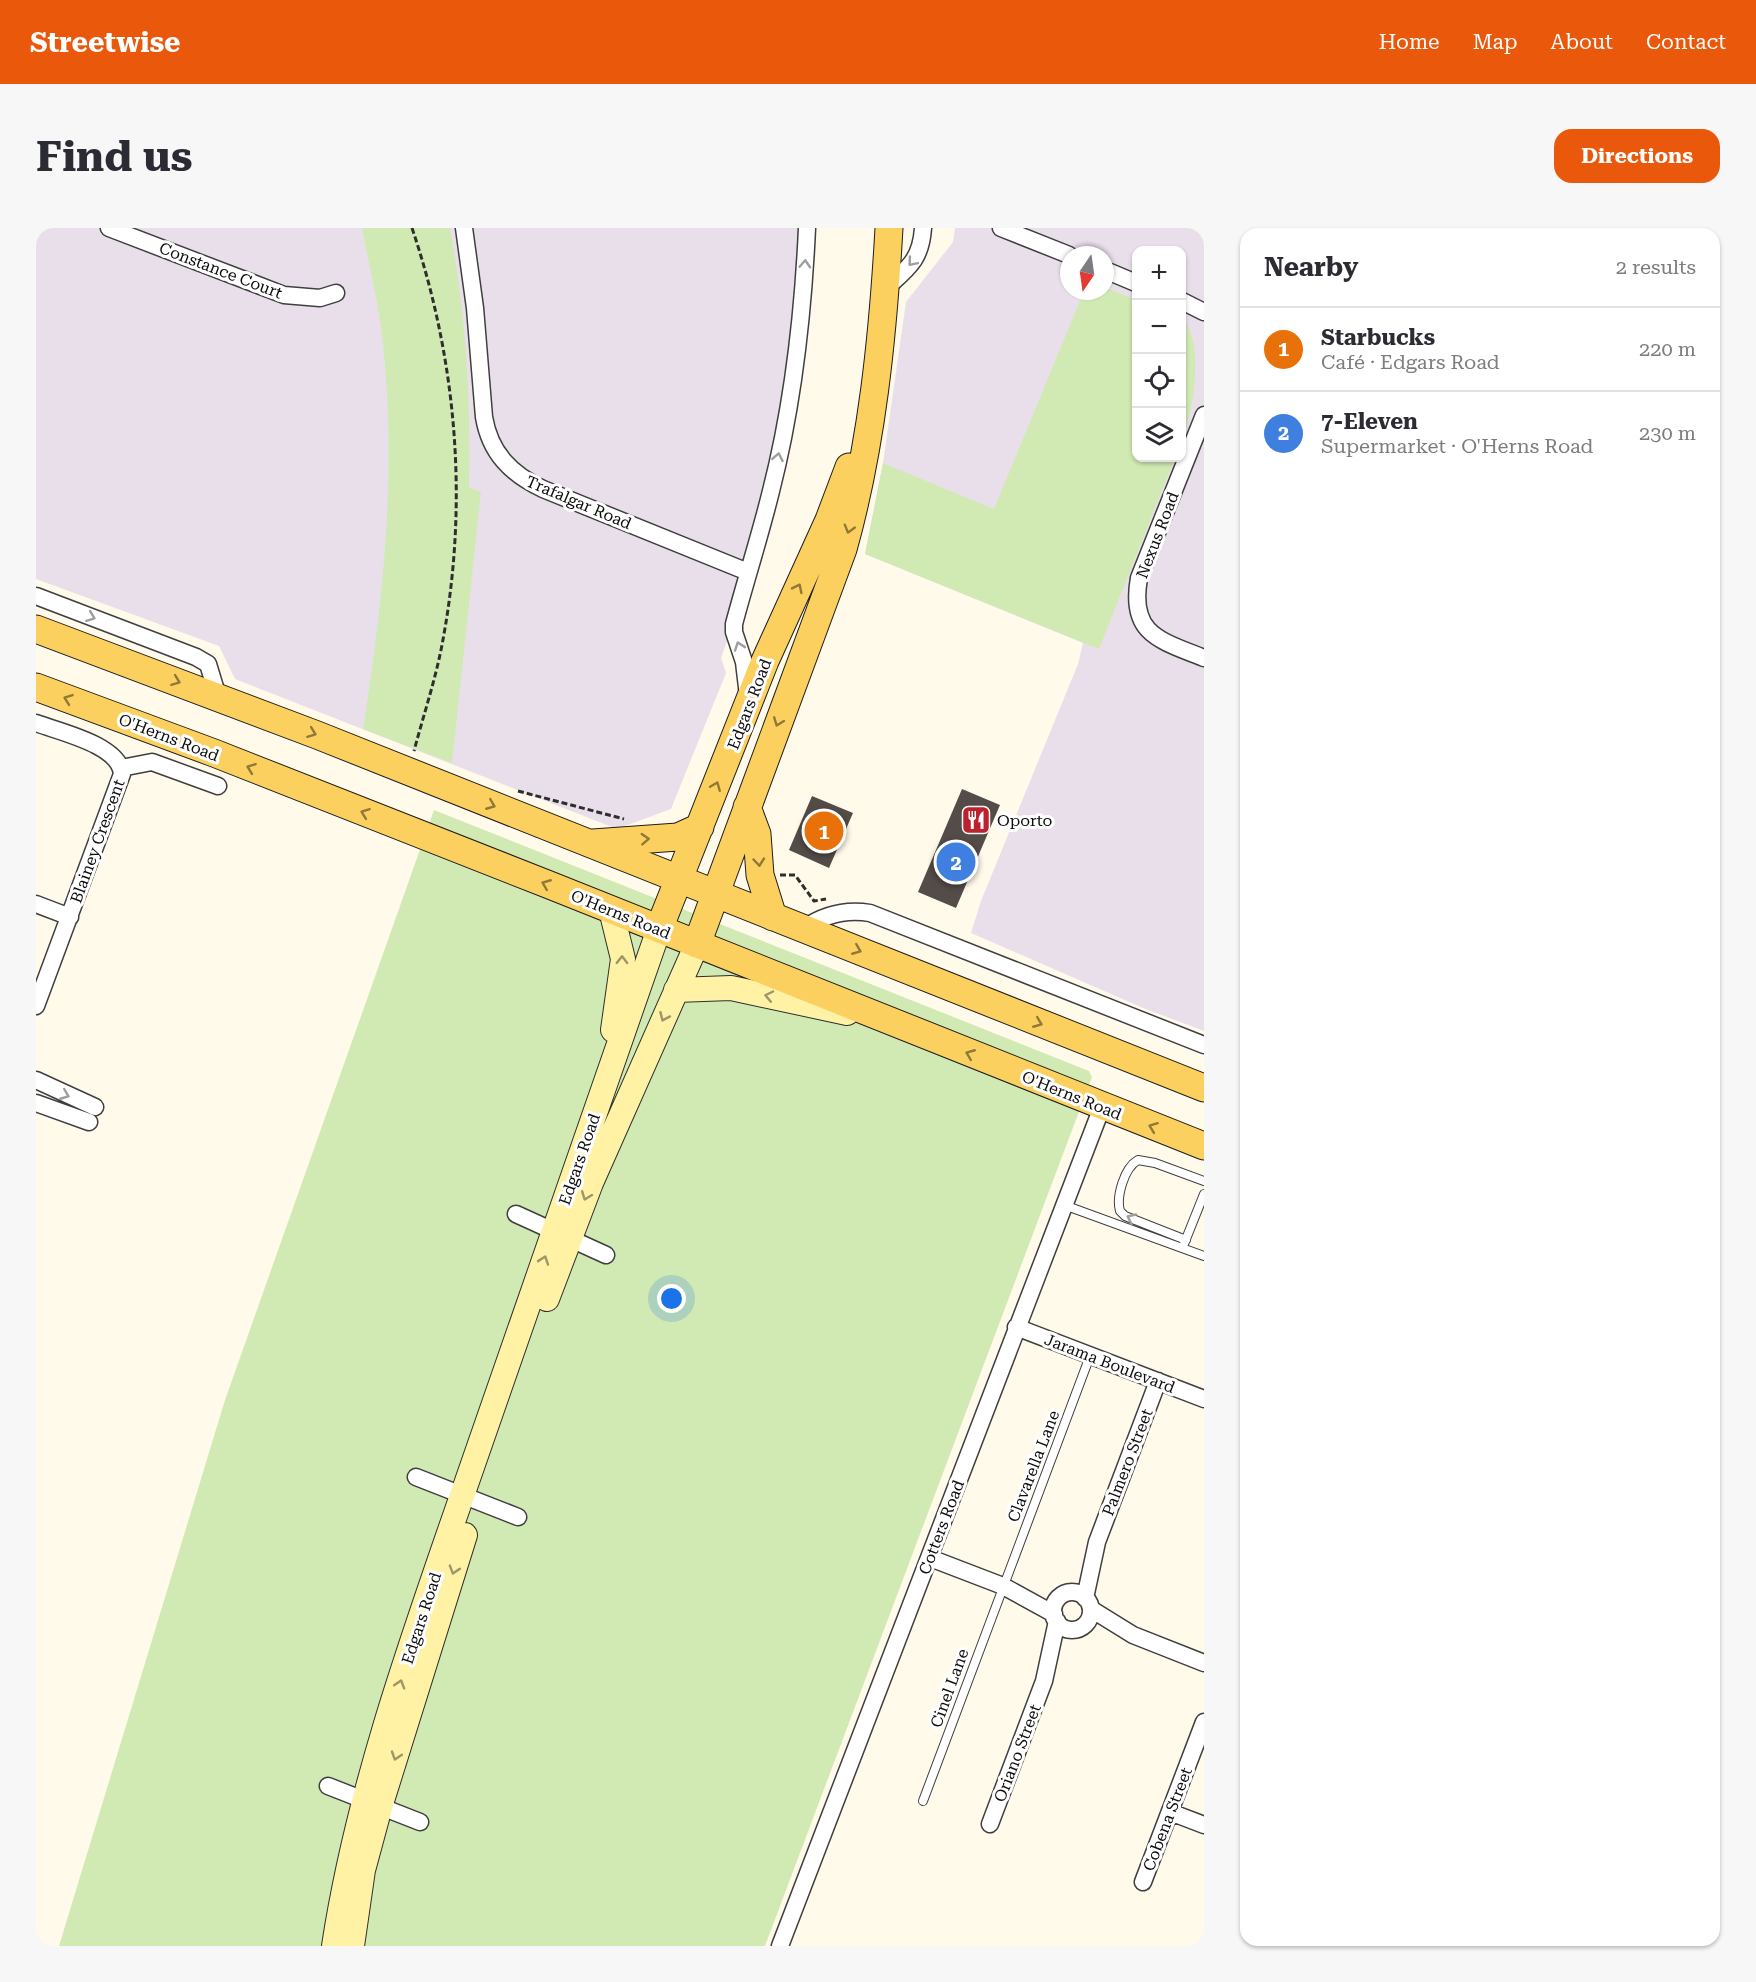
<!DOCTYPE html>
<html lang="en">
<head>
<meta charset="utf-8">
<style>
  body { margin:0; font-family:"Roboto Serif",serif; background:#f7f7f7; color:#2b2b33 }
  .controls { position:absolute; right:18px; top:18px; display:grid; overflow:hidden; border-radius:12px; box-shadow:0 2px 4px #0004 }
  .controls button { width:54px; height:54px; display:grid; place-items:center; padding:0; border:0; border-bottom:2px solid #e1e1e2; background:#fff; color:#2b2b33; font:30px sans-serif }
  .compass { position:absolute; left:1024px; top:18px; width:54px; height:54px; border-radius:50%; background:#fff; box-shadow:0 2px 4px #0004; rotate:193deg }
  .you { position:absolute; left:636px; top:1071px; width:21px; height:21px; margin:-15px; border:4px solid #fff; border-radius:50%; background:#1a73e8; box-shadow:0 0 0 9px #1a73e833 }
  .badge { display:grid; place-items:center; width:39px; height:39px; border-radius:50%; background:#ea580c; color:#fff; font-size:20px; font-weight:700 }
  .pin { position:absolute; translate:-50% -50%; border:3px solid #fff; box-shadow:0 2px 6px #0006 }
  .list { margin:0; padding:0; list-style:none }
  h2 { display:flex; justify-content:space-between; align-items:center; height:78px; margin:0; padding:0 24px; font-size:26px }
  h2 small { font-size:20px; font-weight:400; color:#7c7c81 }
  .list li { display:grid; grid-template-columns:39px 1fr auto; gap:18px; align-items:center; box-sizing:border-box; height:84px; padding:0 24px; border-top:2px solid #e1e1e2 }
  .list b { display:block; font-size:22px; white-space:nowrap }
  .list p { margin:0; font-size:20px; white-space:nowrap; color:#7c7c81 }
  .list em { font-size:20px; font-style:normal; color:#7c7c81 }
  .icon { flex:none; width:33px; height:33px; fill:none; stroke:currentColor; stroke-width:2; stroke-linecap:round; stroke-linejoin:round }
  .map { position:relative; flex:none; width:1168px; height:1718px; overflow:hidden; border-radius:18px }
  header { display:flex; align-items:center; gap:36px; box-sizing:border-box; height:84px; padding:0 30px; background:#ea580c; color:#fff }
  header strong { font-size:28px }
  nav { display:flex; gap:33px; margin-inline-start:auto; font-size:21px }
  .intro { display:flex; align-items:center; justify-content:space-between; box-sizing:border-box; height:144px; padding:0 36px }
  h1 { margin:0; font-size:42px }
  .button { padding:15px 27px; border-radius:18px; background:#ea580c; color:#fff; font-size:21px; font-weight:700 }
  main { display:flex; gap:36px; padding:0 36px }
  aside { flex:1; background:#fff; border-radius:18px; box-shadow:0 2px 4px #0004 }
  .map>svg:first-child { display:block }
  .industrial { fill:#e9dfeb; fill-rule:evenodd }
  .green { fill:#d1eab4 }
  .building { fill:#544c48 }
  .lines { fill:none; stroke-linecap:round; stroke-linejoin:round }
  .lane-casing { stroke:#3f3f3f; stroke-width:10 }
  .street-casing { stroke:#3f3f3f; stroke-width:19 }
  .secondary-casing { stroke:#2e2e2e; stroke-width:26 }
  .primary-casing { stroke:#1d1d1d; stroke-width:29 }
  .path { stroke:#2e2e2e; stroke-width:3; stroke-dasharray:6 3; stroke-linecap:butt }
  .lane { stroke:#fff; stroke-width:8 }
  .street { stroke:#fff; stroke-width:16 }
  .secondary { stroke:#fff2a5; stroke-width:24 }
  .primary { stroke:#fcd05e; stroke-width:27 }
  .oneway { stroke:#9e9e9e }
  .oneway2 { stroke:#907839 }
  .oneway3 { stroke:#9e9668 }
  .labels { text-anchor:middle; stroke-width:6; stroke-linejoin:round; paint-order:stroke }
  .street-label { font-size:16px; fill:#0c0c0c; stroke:#fff }
  .poi-label { font-size:16px; fill:#0c0c0c; stroke:#fff; text-anchor:start }
</style>
</head>
<body>
<header>
<strong>Streetwise</strong>
<nav><a>Home</a><a>Map</a><a>About</a><a>Contact</a></nav>
</header>
<div class="intro"><h1>Find us</h1><a class="button">Directions</a></div>
<main>
<div class="map">
<svg width="1168" height="1718" viewBox="0 0 1168 1718">
  <rect width="100%" height="100%" fill="#fffaea"/>
  <path class="industrial" d="M0,0h777l-6,112 -28,154 -58,164 5,15 -55,136 -54,20 -382,-150 -16,-33 -183,-67z
    M919,0h249v803l-61,-23 -172,-75 10,-32 97,-237 5,-21 -218,-89 18,-91 23,-161 47,-60zM1100,22h46v208h-46zM1033,27h36v36h-36z"/>
  <path class="green" d="M326,0h88c16,87 21,171 19,259l12,5 -29,271 -89,-34c20,-127 34,-257 20,-385 -4,-39 -14,-78 -21,-116z
    M1069,59l31,13v158h39l-76,191 -234,-95 18,-91 111,46 90,-218h21z
    M1146,91c22,20 13,87 0,121z
    M398,582l655,261 3,6 -327,869h-706l166,-546z"/>
  <path class="building" d="M926,561l38,16 -44,103 -38,-16z
    M776,568l41,17 -24,55 -40,-18z"/>
  <g class="lines">
    <g class="lane-casing">
      <path id="lane" d="M1028,977l140,51
        M1150,1012l-61,-24 -5,-5c-4,-14 4,-43 18,-51l17,3 49,18
        M1148,1016l20,-50
        M887,1573l167,-445"/>
    </g>
    <g class="street-casing">
      <path id="street" d="M73,0l175,67 36,3 16,-5
        M428,0l11,80 9,109c6,36 27,57 59,72l205,83
        M965,0l68,27
        M1069,42l31,13
        M849,61c23,-21 36,-29 38,-61
        M1146,73l22,11
        M1168,187l-65,163c-10,56 20,62 65,80
        M0,368l160,61 12,7 10,33
        M712,468l-4,-34 -10,-30v-8c12,-45 26,-88 37,-133 22,-86 32,-175 36,-263
        M0,495c24,9 84,22 86,51l-86,232
        M85,540l31,-6 66,24
        M0,676l34,13
        M767,701c20,-14 43,-20 67,-16l334,132
        M0,852l59,27
        M0,875l53,19
        M480,986l90,41
        M980,1099l188,72
        M380,1249l102,40
        M894,1330l73,28 51,28
        M1017 1383a19 19 0 1 1 38 0a19 19 0 1 1-38 0Z
        M1049,1370l12,-56 61,-161
        M1055,1381l42,26 71,28
        M292,1558l92,36
        M1134,1584l34,13
        M954,1596l54,-143 13,-60
        M1107,1654l61,-160
        M744,1718l322,-839"/>
    </g>
    <g class="secondary-casing">
      <path id="secondary" d="M575,682l12,49 -10,71
        M640,762l55,-2 116,25
        M511,1071l44,-116 106,-239
        M298,1718c25,-164 84,-323 138,-479 62,-179 125,-359 187,-538
        M316,1718l11,-76 17,-63 85,-272"/>
    </g>
    <g class="primary-casing">
      <path id="primary" d="M0,401l281,106 887,353
        M0,459l178,66 333,131 657,262
        M711,579l10,27 3,41 13,42
        M557,615l85,-6 22,-10
        M623,701l106,-268 64,-141 20,-53
        M661,716l146,-395c29,-103 40,-214 46,-321"/>
    </g>
    <path class="path" d="M376,0c46,136 57,281 29,422 -7,34 -18,67 -27,101
      M482,563l106,28
      M744,647h15l19,26 12,-2"/>
    <use href="#lane" class="lane"/>
    <use href="#street" class="street"/>
    <use href="#secondary" class="secondary"/>
    <use href="#primary" class="primary"/>
  </g>
  <defs><path id="oneway-chevron" d="M-2-3.5L2.5 0L-2 3.5" fill="none" stroke-width="1.6" stroke-linecap="round" stroke-linejoin="round" transform="scale(1.5)"/></defs>
  <g class="oneway">
    <use href="#oneway-chevron" transform="translate(876 34) rotate(130)"/>
    <use href="#oneway-chevron" transform="translate(769 36) rotate(-87)"/>
    <use href="#oneway-chevron" transform="translate(742 229) rotate(-79)"/>
    <use href="#oneway-chevron" transform="translate(55 389) rotate(21)"/>
    <use href="#oneway-chevron" transform="translate(703 418) rotate(-109)"/>
    <use href="#oneway-chevron" transform="translate(29 867) rotate(22)"/>
    <use href="#oneway-chevron" transform="translate(1095 990) rotate(-155)"/>
  </g>
  <g class="oneway2">
    <use href="#oneway-chevron" transform="translate(813 301) rotate(106)"/>
    <use href="#oneway-chevron" transform="translate(762 360) rotate(-64)"/>
    <use href="#oneway-chevron" transform="translate(140 453) rotate(21)"/>
    <use href="#oneway-chevron" transform="translate(32 471) rotate(-160)"/>
    <use href="#oneway-chevron" transform="translate(742 494) rotate(111)"/>
    <use href="#oneway-chevron" transform="translate(276 505) rotate(21)"/>
    <use href="#oneway-chevron" transform="translate(215 540) rotate(-159)"/>
    <use href="#oneway-chevron" transform="translate(680 558) rotate(-68)"/>
    <use href="#oneway-chevron" transform="translate(455 577) rotate(22)"/>
    <use href="#oneway-chevron" transform="translate(329 585) rotate(-159)"/>
    <use href="#oneway-chevron" transform="translate(609 611) rotate(-3)"/>
    <use href="#oneway-chevron" transform="translate(723 634) rotate(85)"/>
    <use href="#oneway-chevron" transform="translate(510 656) rotate(-158)"/>
    <use href="#oneway-chevron" transform="translate(821 722) rotate(22)"/>
    <use href="#oneway-chevron" transform="translate(1002 795) rotate(22)"/>
    <use href="#oneway-chevron" transform="translate(934 826) rotate(-158)"/>
    <use href="#oneway-chevron" transform="translate(1117 899) rotate(-159)"/>
  </g>
  <g class="oneway3">
    <use href="#oneway-chevron" transform="translate(586 732) rotate(-89)"/>
    <use href="#oneway-chevron" transform="translate(733 768) rotate(-168)"/>
    <use href="#oneway-chevron" transform="translate(628 789) rotate(114)"/>
    <use href="#oneway-chevron" transform="translate(550 968) rotate(111)"/>
    <use href="#oneway-chevron" transform="translate(508 1032) rotate(-71)"/>
    <use href="#oneway-chevron" transform="translate(418 1342) rotate(107)"/>
    <use href="#oneway-chevron" transform="translate(364 1456) rotate(-73)"/>
    <use href="#oneway-chevron" transform="translate(360 1528) rotate(108)"/>
  </g>
  <defs>
    <g id="restaurant-square" transform="scale(1.5)"><rect x="-9" y="-9" width="18" height="18" rx="4" fill="#be212e" stroke="#fff"/><path d="M-5-6h1v4h1v-4h1v4h1v-4h1v5L-1.5 .5V6h-2V.5L-5-1ZM5-6V6H3V1.5H1.5Q1.5-4 5-6Z" fill="#fff"/></g>
  </defs>
  <g fill-rule="evenodd">
    <use href="#restaurant-square" x="940" y="592"/>
  </g>
  <g class="labels">
    <g class="street-label">
      <text transform="translate(185 42) rotate(21)" y="6">Constance Court</text>
      <text transform="translate(543 274) rotate(23)" y="6">Trafalgar Road</text>
      <text transform="translate(1121 307) rotate(-69)" y="6">Nexus Road</text>
      <text transform="translate(713 476) rotate(-69)" y="6">Edgars Road</text>
      <text transform="translate(133 509) rotate(21)" y="6">O'Herns Road</text>
      <text transform="translate(61 613) rotate(-70)" y="6">Blainey Crescent</text>
      <text transform="translate(585 686) rotate(22)" y="6">O'Herns Road</text>
      <text transform="translate(1036 867) rotate(22)" y="6">O'Herns Road</text>
      <text transform="translate(543 931) rotate(-71)" y="6">Edgars Road</text>
      <text transform="translate(1074 1135) rotate(21)" y="6">Jarama Boulevard</text>
      <text transform="translate(1091 1234) rotate(-69)" y="6">Palmero Street</text>
      <text transform="translate(997 1238) rotate(-69)" y="6">Clavarella Lane</text>
      <text transform="translate(905 1299) rotate(-69)" y="6">Cotters Road</text>
      <text transform="translate(385 1390) rotate(-72)" y="6">Edgars Road</text>
      <text transform="translate(913 1460) rotate(-70)" y="6">Cinel Lane</text>
      <text transform="translate(981 1525) rotate(-69)" y="6">Oriano Street</text>
      <text transform="translate(1131 1591) rotate(-69)" y="6">Cobena Street</text>
    </g>
    <g class="poi-label">
      <text x="961" y="598">Oporto</text>
    </g>
  </g>
</svg>
<div class="controls">
<button>+</button>
<button>−</button>
<button><svg class="icon" aria-label="locate" viewBox="0 0 24 24"><circle cx="12" cy="12" r="6"/><path d="M12 2v4M12 18v4M2 12h4M18 12h4"/></svg></button>
<button><svg class="icon" aria-label="layers" viewBox="0 0 24 24"><path d="M12 4l9 5-9 5-9-5zM3 14l9 5 9-5"/></svg></button>
</div>
<svg class="compass" viewBox="-18 -18 36 36"><path d="M0-13l5 13h-10z" fill="#e53935"/><path d="M0 13l5-13h-10z" fill="#7c7c81"/></svg>
<div class="you"></div>
<div class="pin badge" style="left:788px;top:603px;background:#e8710a">1</div>
<div class="pin badge" style="left:920px;top:634px;background:#3f7fe0">2</div>
</div>
<aside>
<h2>Nearby<small>2 results</small></h2>
<ul class="list">
<li><span class="badge" style="background:#e8710a">1</span><div><b>Starbucks</b><p>Café · Edgars Road</p></div><em>220 m</em></li>
<li><span class="badge" style="background:#3f7fe0">2</span><div><b>7-Eleven</b><p>Supermarket · O'Herns Road</p></div><em>230 m</em></li>
</ul>
</aside>
</main>
</body>
</html>
